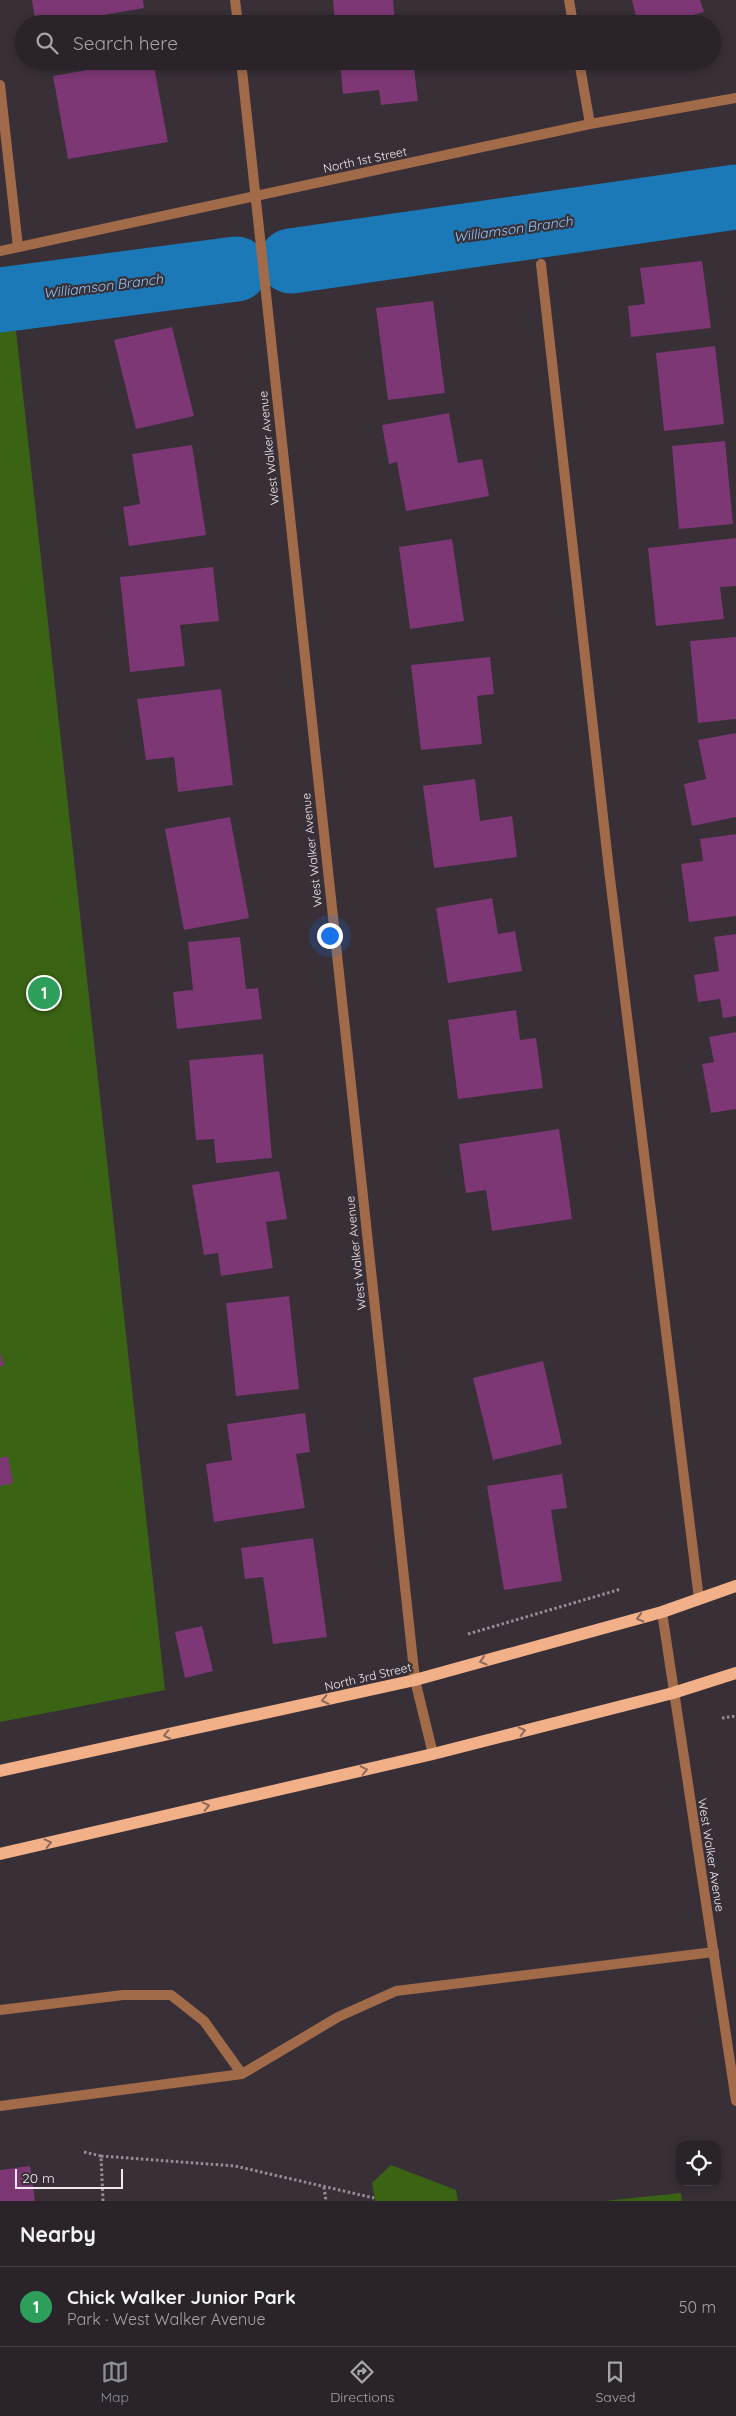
<!DOCTYPE html>
<html lang="en">
<head>
<meta charset="utf-8">
<style>
  body { margin:0; font-family:Quicksand,sans-serif; background:#362f35; color:#f1f3f6 }
  .controls { position:absolute; right:15px; bottom:15px; display:grid; overflow:hidden; border-radius:10px; box-shadow:0 2px 8px #0003 }
  .controls button { width:45px; height:45px; display:grid; place-items:center; padding:0; border:0; border-bottom:1px solid #464046; background:#2a2329; color:#f1f3f6; font:25px sans-serif }
  .scale { position:absolute; left:15px; bottom:12px; width:108px; box-sizing:border-box; padding-left:5px; border:2px solid #efe9ef; border-top:0; font-size:14px; line-height:18px; white-space:nowrap; color:#efe9ef; -webkit-text-stroke:4px #382f37; paint-order:stroke }
  .you { position:absolute; left:329px; top:935px; width:18px; height:18px; margin:-12px; border:4px solid #fff; border-radius:50%; background:#1a73e8; box-shadow:0 0 0 8px #1a73e833 }
  .badge { display:grid; place-items:center; width:32px; height:32px; border-radius:50%; background:#8c9099; color:#fff; font-size:16px; font-weight:700 }
  .pin { position:absolute; translate:-50% -50%; border:2px solid #fff; box-shadow:0 1px 5px #0006 }
  .list { margin:0; padding:0; list-style:none }
  h2 { display:flex; justify-content:space-between; align-items:center; height:65px; margin:0; padding:0 20px; font-size:21px }
  h2 small { font-size:16px; font-weight:400; color:#a5a4a8 }
  .list li { display:grid; grid-template-columns:32px 1fr auto; gap:15px; align-items:center; box-sizing:border-box; height:80px; padding:0 20px; border-top:1px solid #464046 }
  .list b { display:block; font-size:19px; white-space:nowrap }
  .list p { margin:0; font-size:16px; white-space:nowrap; color:#a5a4a8 }
  .list em { font-size:16px; font-style:normal; color:#a5a4a8 }
  .icon { flex:none; width:28px; height:28px; fill:none; stroke:currentColor; stroke-width:2; stroke-linecap:round; stroke-linejoin:round }
  .map { position:relative; flex:none; width:736px; height:2201px; overflow:hidden }
  .search { position:absolute; background:#2a2329; box-shadow:0 2px 8px #0003; left:15px; right:15px; top:15px; height:55px; display:flex; align-items:center; gap:12px; box-sizing:border-box; padding:0 18px; border-radius:28px; color:#a5a4a8; font-size:19px }
  .sheet { height:145px; background:#2a2329 }
  nav { display:flex; justify-content:space-around; align-items:center; box-sizing:border-box; height:70px; border-top:1px solid #464046; background:#2a2329; font-size:14px; color:#a5a4a8 }
  nav a { display:grid; justify-items:center; gap:2px }
  nav .on { color:#8c9099 }
  .map>svg:first-child { display:block }
  .green { fill:#3a6314 }
  .lines { fill:none; stroke-linecap:round; stroke-linejoin:round }
  .river { stroke:#1c79b7; stroke-width:65 }
  .building { fill:#7c3774 }
  .path { stroke:#958e95; stroke-width:3; stroke-dasharray:2.5 2.5; stroke-linecap:butt }
  .service { stroke:#a16b4a; stroke-width:10 }
  .minor { stroke:#a16b4a; stroke-width:10 }
  .primary { stroke:#f2b088; stroke-width:12 }
  .oneway { stroke:#8c695b }
  .labels { text-anchor:middle; stroke-width:4.5; stroke-linejoin:round; paint-order:stroke }
  .street-label { font-size:12px; fill:#efe9ef; stroke:#382f37 }
  .water-label { font-size:14px; font-style:italic; fill:#8cc8f9; stroke:#382f37 }
</style>
</head>
<body>
<div class="map">
<svg width="736" height="2201" viewBox="0 0 736 2201">
  <rect width="100%" height="100%" fill="#382f37"/>
  <path class="green" d="M12,294l153,1396 -165,32v-1425z
    M391,2165l65,25 2,11h-83l-3,-18z
    M681,2193l1,8h-78z"/>
  <g class="lines">
    <path class="river" d="M291,261l445,-64
      M0,300l236,-31"/>
  </g>
  <path class="building" d="M32,0h111l1,8 -93,16h-15z
    M333,0h60l2,24h-60z
    M632,0h68l4,12 -45,12h-21z
    M86,61h67l15,81 -100,17 -15,-83 34,-6z
    M340,61h73l5,40 -37,4 -2,-15 -36,4z
    M702,261l9,67 -80,9 -3,-31 17,-2 -5,-36z
    M433,301l12,92 -57,7 -12,-92z
    M172,327l22,89 -58,13 -22,-89z
    M715,346l9,78 -60,7 -8,-78z
    M449,413l9,50 24,-4 7,37 -83,15 -9,-49 -8,2 -7,-39z
    M725,441l8,83 -54,5 -7,-83z
    M192,445l14,90 -77,11 -6,-39 17,-3 -8,-50z
    M736,538v48l-16,1 4,32 -68,7 -8,-78z
    M452,539l12,82 -54,8 -11,-82z
    M213,567l6,54 -39,4 5,41 -55,6 -10,-95z
    M736,637v82l-38,4 -8,-82z
    M490,657l4,37 -17,2 5,48 -61,6 -10,-85z
    M221,689l12,96 -55,7 -4,-35 -28,3 -9,-61z
    M736,733v84l-44,9 -8,-42 22,-5 -8,-39z
    M475,779l5,42 32,-5 5,41 -83,11 -11,-82z
    M230,817l19,101 -65,12 -19,-101z
    M736,834v82l-47,6 -8,-58 22,-3 -3,-22z
    M492,898l6,36 17,-3 7,40 -74,12 -12,-75z
    M736,934v82l-13,2 -3,-19 -22,3 -4,-27 25,-4 -5,-34z
    M240,937l6,52 12,-1 4,31 -85,10 -4,-37 20,-2 -5,-48z
    M516,1010l4,30 16,-2 7,50 -85,11 -10,-79z
    M736,1032v77l-25,4 -9,-49 12,-2 -5,-25z
    M263,1054l9,104 -56,5 -2,-24 -18,1 -7,-80z
    M559,1129l13,90 -80,12 -6,-41 -20,3 -7,-49z
    M279,1171l8,48 -21,3 7,46 -52,8 -3,-23 -14,2 -12,-70z
    M289,1296l10,93 -63,7 -10,-93z
    M0,1352l4,14h-4z
    M543,1361l19,83 -69,16 -20,-82z
    M305,1413l5,39 -14,2 9,54 -91,14 -8,-58 26,-4 -5,-36z
    M8,1456l5,27 -13,3v-28z
    M562,1474l5,34 -16,2 11,71 -58,9 -17,-104z
    M313,1538l14,99 -54,7 -10,-67 -18,2 -4,-31z
    M202,1626l11,45 -28,7 -10,-46z
    M30,2166l5,35h-35v-31z"/>
  <g class="lines">
    <path class="path" d="M468,1634l153,-45
      M722,1718l14,-2
      M84,2152l17,4 2,45
      M101,2156l134,10 139,32
      M324,2187l2,14"/>
    <path class="service" d="M0,85l18,162
      M541,264l68,606 90,729
      M0,2010l123,-15h48l33,26 38,53
      M0,2106l242,-32 96,-57 58,-26 318,-39"/>
    <path class="minor" d="M235,0l3,24
      M569,0l4,24
      M241,61l174,1619 18,74
      M579,61l11,63
      M0,251l590,-127 146,-26
      M662,1612l74,489"/>
    <path class="primary" d="M0,1771l415,-91 247,-68 74,-26
      M0,1854l433,-100 240,-61 63,-20"/>
  </g>
  <defs><path id="oneway-chevron" d="M-2-3.5L2.5 0L-2 3.5" fill="none" stroke-width="1.6" stroke-linecap="round" stroke-linejoin="round" transform="scale(1.25)"/></defs>
  <g class="oneway">
    <use href="#oneway-chevron" transform="translate(640 1618) rotate(164)"/>
    <use href="#oneway-chevron" transform="translate(483 1661) rotate(164)"/>
    <use href="#oneway-chevron" transform="translate(325 1700) rotate(168)"/>
    <use href="#oneway-chevron" transform="translate(522 1731) rotate(-14)"/>
    <use href="#oneway-chevron" transform="translate(167 1735) rotate(168)"/>
    <use href="#oneway-chevron" transform="translate(364 1770) rotate(-13)"/>
    <use href="#oneway-chevron" transform="translate(206 1806) rotate(-13)"/>
    <use href="#oneway-chevron" transform="translate(48 1843) rotate(-13)"/>
  </g>
  <g class="labels">
    <g class="street-label">
      <text transform="translate(365 160) rotate(-12)" y="4">North 1st Street</text>
      <text transform="translate(269 448) rotate(-96)" y="4">West Walker Avenue</text>
      <text transform="translate(312 850) rotate(-96)" y="4">West Walker Avenue</text>
      <text transform="translate(356 1253) rotate(-96)" y="4">West Walker Avenue</text>
      <text transform="translate(368 1677) rotate(-13)" y="4">North 3rd Street</text>
      <text transform="translate(711 1855) rotate(81)" y="4">West Walker Avenue</text>
    </g>
    <g class="water-label">
      <text transform="translate(513 229) rotate(-8)" y="5">Williamson Branch</text>
      <text transform="translate(103 286) rotate(-7)" y="5">Williamson Branch</text>
    </g>
  </g>
</svg>
<div class="controls">
<button><svg class="icon" aria-label="locate" viewBox="0 0 24 24"><circle cx="12" cy="12" r="6"/><path d="M12 2v4M12 18v4M2 12h4M18 12h4"/></svg></button>
</div>
<div class="scale">20 m</div>
<div class="you"></div>
<div class="pin badge" style="left:44px;top:993px;background:#2e9e5b">1</div>
<div class="search"><svg class="icon" aria-label="search" viewBox="0 0 24 24"><circle cx="10" cy="10" r="6"/><path d="M15 15l6 6"/></svg>Search here</div>
</div>
<section class="sheet">
<h2>Nearby<small></small></h2>
<ul class="list">
<li><span class="badge" style="background:#2e9e5b">1</span><div><b>Chick Walker Junior Park</b><p>Park · West Walker Avenue</p></div><em>50 m</em></li>
</ul>
</section>
<nav>
<a class="on"><svg class="icon" aria-label="map" viewBox="0 0 24 24"><path d="M3 6l6-2 6 2 6-2v14l-6 2-6-2-6 2zM9 4v14M15 6v14"/></svg>Map</a>
<a><svg class="icon" aria-label="directions" viewBox="0 0 24 24"><path d="M12 3l9 9-9 9-9-9zM9 14v-3h6M13 9l2 2-2 2"/></svg>Directions</a>
<a><svg class="icon" aria-label="saved" viewBox="0 0 24 24"><path d="M7 4h10v16l-5-4-5 4z"/></svg>Saved</a>
</nav>
</body>
</html>
